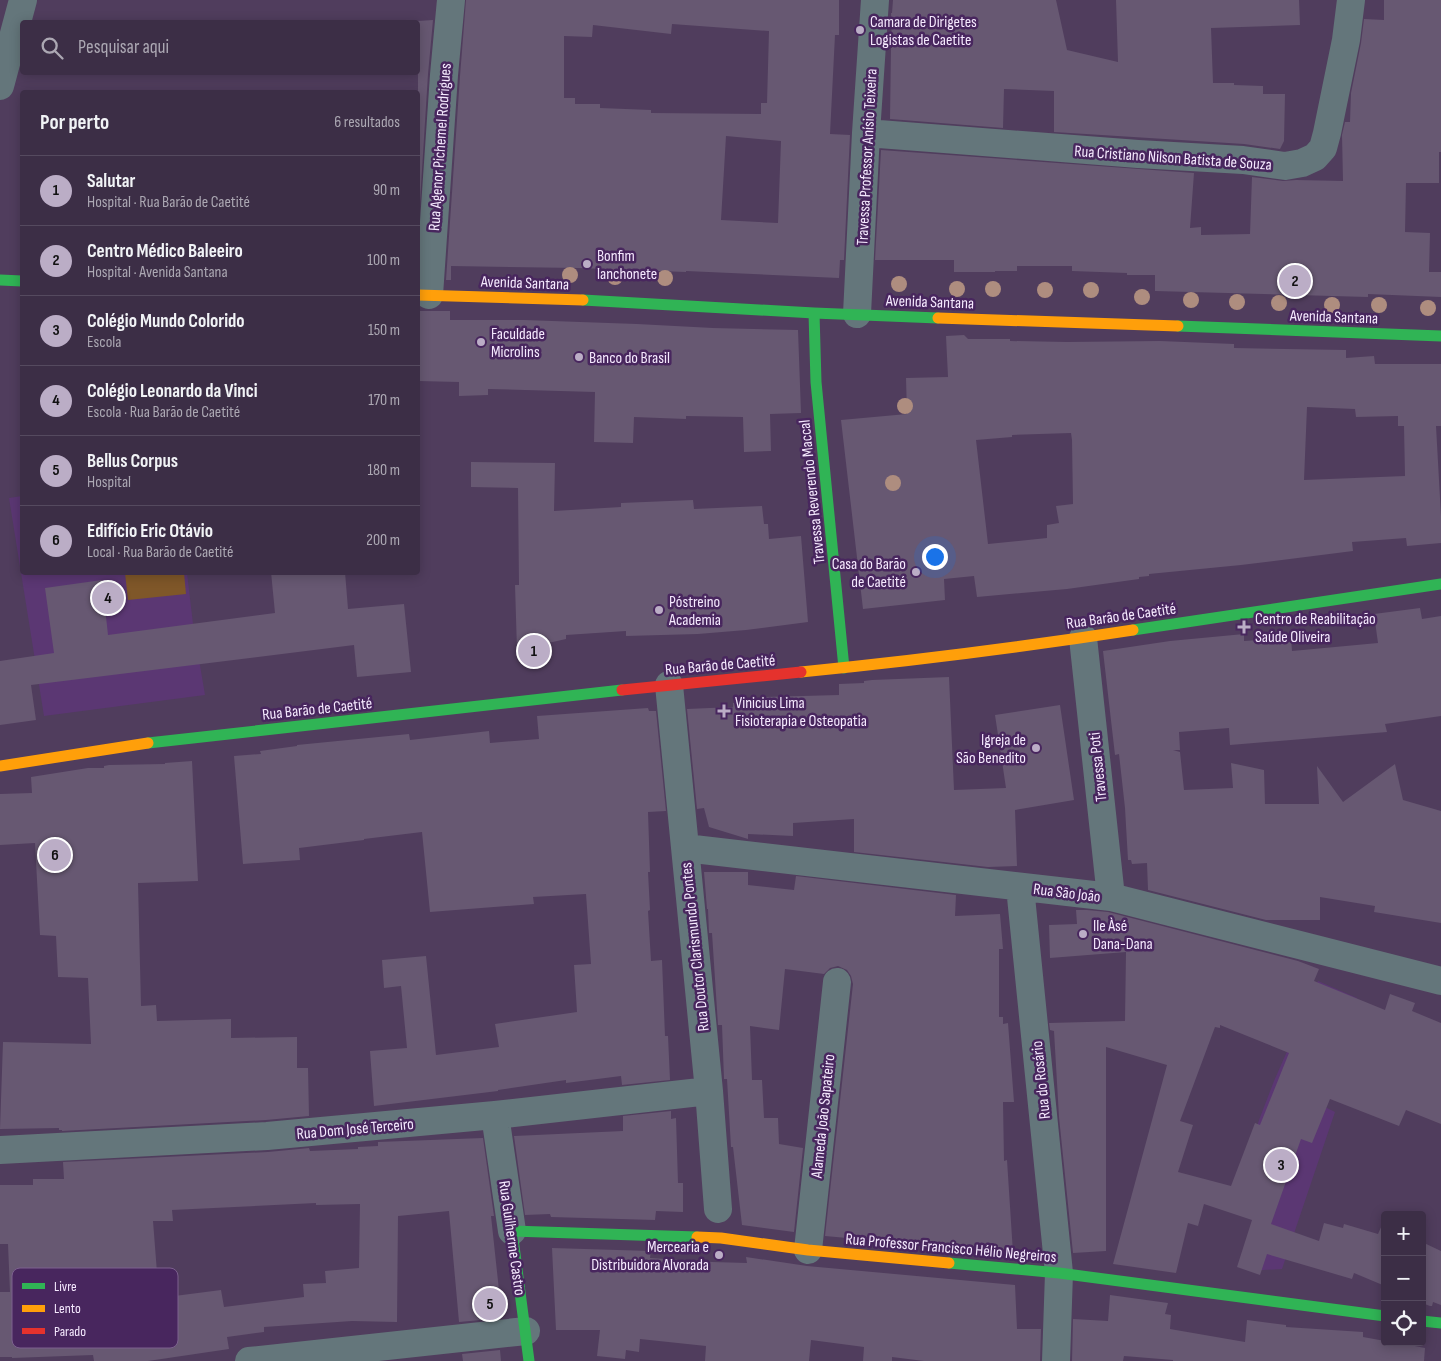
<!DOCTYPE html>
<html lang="pt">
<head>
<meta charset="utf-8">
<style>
  body { margin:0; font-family:"Sofia Sans Condensed",sans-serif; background:#43364d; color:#f1f3f6 }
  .controls { position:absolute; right:15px; bottom:15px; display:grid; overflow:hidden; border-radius:5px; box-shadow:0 2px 12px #0003 }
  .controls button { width:45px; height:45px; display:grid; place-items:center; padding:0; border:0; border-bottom:1px solid #554a5f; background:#3c2e46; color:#f1f3f6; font:25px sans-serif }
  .you { position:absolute; left:934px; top:556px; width:18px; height:18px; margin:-12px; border:4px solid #fff; border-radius:50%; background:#1a73e8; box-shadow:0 0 0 8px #1a73e833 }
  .badge { display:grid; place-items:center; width:32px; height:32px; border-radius:50%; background:#bbadc6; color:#111; font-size:16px; font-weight:700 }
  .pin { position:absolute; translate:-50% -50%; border:2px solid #fff; box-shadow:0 1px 5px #0006 }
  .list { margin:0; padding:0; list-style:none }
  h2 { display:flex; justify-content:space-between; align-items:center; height:65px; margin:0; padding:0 20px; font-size:21px }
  h2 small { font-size:16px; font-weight:400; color:#aca8b3 }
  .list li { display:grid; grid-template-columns:32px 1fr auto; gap:15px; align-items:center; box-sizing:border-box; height:70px; padding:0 20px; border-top:1px solid #554a5f }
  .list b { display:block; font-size:19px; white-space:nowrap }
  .list p { margin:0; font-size:16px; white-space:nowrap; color:#aca8b3 }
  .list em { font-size:16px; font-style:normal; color:#aca8b3 }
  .icon { flex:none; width:28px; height:28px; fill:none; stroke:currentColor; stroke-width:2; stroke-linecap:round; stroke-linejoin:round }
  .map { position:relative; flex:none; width:1441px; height:1361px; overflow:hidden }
  .search { position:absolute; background:#3c2e46; box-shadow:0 2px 12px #0003; left:20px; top:20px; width:400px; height:55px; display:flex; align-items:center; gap:12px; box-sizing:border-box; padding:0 18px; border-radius:5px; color:#aca8b3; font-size:19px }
  .panel { position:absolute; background:#3c2e46; box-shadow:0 2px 12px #0003; left:20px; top:90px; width:400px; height:485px; border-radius:5px }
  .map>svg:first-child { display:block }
  .built { fill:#5b3773 }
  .green { fill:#7f5729 }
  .building { fill:#675872; fill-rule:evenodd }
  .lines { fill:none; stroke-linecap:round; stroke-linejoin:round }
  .street { stroke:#64767b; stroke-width:28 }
  .fast { stroke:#30b455; stroke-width:11 }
  .slow { stroke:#ff9f0a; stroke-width:11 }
  .jam { stroke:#e5322d; stroke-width:11 }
  .tree { fill:#ae8d7f }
  .poi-dot { fill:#bbadc6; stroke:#48265e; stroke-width:2 }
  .labels { text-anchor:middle; stroke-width:5; stroke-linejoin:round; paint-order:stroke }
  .poi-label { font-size:16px; fill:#f5e9fe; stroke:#48265e; text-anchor:start }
  .street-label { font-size:16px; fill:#f5e9fe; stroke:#48265e }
  .key { fill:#48265e; stroke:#7c608e; stroke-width:1 }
  .key-label { font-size:14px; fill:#f5e9fe }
</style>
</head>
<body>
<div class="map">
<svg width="1441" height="1361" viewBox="0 0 1441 1361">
  <rect width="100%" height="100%" fill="#503d5d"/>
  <path class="built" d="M22,496v76l165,1 6,51 12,71 -161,21 -35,-218z
    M1318,981l39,17 -38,106 16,8 -53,157 -19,1 -20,-1 14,-48 -25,-11 27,-90 15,-39z"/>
  <path class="green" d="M125,573h59l2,21 -58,6z"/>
  <path class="building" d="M466,0h373v35h-4l-5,99 20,1 -6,125h-4l-1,18 -153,-7v1l-108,-4 -127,-2v14h-5l14,-204zM672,24l97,7 -2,72h-6v11l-110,-1v-3l-51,-2v-4h-25v-6h-11v-62l28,1 1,-12 78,9zM726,136l55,5 -3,82 -57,-3z
    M893,0h163l11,50 51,12 -2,-62h183l1,25 -89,3 2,55h21v2l29,1v8h22l-1,47 -4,8 -36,-5 -190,-12v-41l-50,-2 -1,39 -113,-9 1,-71h1l-1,-35h1z
    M1384,0h57v152h-2v31h-33l-1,49 25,1 -1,39h12v25l-73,-3v3l-213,-6v-16h-28v-2l-55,-2v-5h-55v5h-22v1h-41v-12h-79l6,-110 313,23 -4,55 11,-1v8l49,-1 2,-57 31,4 13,-1 47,1 -1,-46 3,-13h5l1,-29 10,-50 3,-24 20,1z
    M433,20l-5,54 -10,160v-213z
    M418,311h32v9h74l113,4 76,4 85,2 3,83 -31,1 1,37 -27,1 -1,-35 -57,-1v3l-52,-2 -1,26 -39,-1 1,-50 -107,-3v6l-29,1v-14l-41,-1z
    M964,335l4,4h42v2l57,1 93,-1 74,3v4l112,2v8l28,-2 1,8h66v62h-5l5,90v27l-34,3 -1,-8 -54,4 1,9 -112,14 -92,9v2l-10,1v2l-72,10 -90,8 -3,-21 -30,3 1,21 -82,9 -22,-189 66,-6 -1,-36 42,-1 -2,-41zM1307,407l48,2 1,8 42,-1v10h6l1,50 -101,4zM1071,433l1,7 1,64 -17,2 3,17 -12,2v13l-59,6 -12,-104 36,-3v-2z
    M471,462l84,1 -1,48 67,-4v-4l72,-3 1,9 68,-3 2,18h4l1,15 32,-3 7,86 -62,8 -48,4 -72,2v-5l-60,4v4l-49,11 -2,-65h4l-1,-97 -47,-1z
    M271,572h74l3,37 56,-5 7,68 -54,5 -3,-32 -323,40 5,35 -36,5v-64l54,-8 -9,-65 57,-8 6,55 167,-22z
    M1420,608l2,11 19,-3v100l-56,8 2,8 -157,13 -1,-17 -50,4 1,18h-7l7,2 4,38 49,-2 -2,-25 33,7 1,34h54l-2,-38 26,36 52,-38 8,36 38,11v112l-67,-11 1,-6 -55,-9v23h-54l-118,-30 -1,-27 -15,1 -1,-4h-3l-3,-52 -6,-54 -4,1 -12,-104 67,-10 74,-7v7l47,-3 1,13 86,-8 -4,-29z
    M949,677l5,113 52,-2 -11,-73 65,-10 14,95 -59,10 2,56 -29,1 -134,-15v-33l-61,4v13l-45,-2v5l-39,-12 -5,-19 -7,1 -10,-100 46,-2v-4l33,-3 -1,-3 74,-2v-11l25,-1v-2l8,-1z
    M648,708l1,3h7l10,100 -18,1 2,60h-2l2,38 -2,1 3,50 11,-1 3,76h3l2,44 -48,5 -1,-9 -55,7v-3l-68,10v1l-124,15 -4,-55 37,-3 -6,-62 -17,2 -2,-28 44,-4 10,99 63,-8 -4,-23 82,-12 -3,-47 17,-1 -5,-70 -53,3 1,7 -104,8 -8,-80 -58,7v1l-65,8 1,12 -57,4 -9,-108 27,-2 -1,-3 37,-5v-1l112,-11 1,6 79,-9 1,12 49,-4 -2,-23z
    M192,761l6,120 -60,2 3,123 15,-1 1,16 74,-2v19l66,-1v31h11l1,48 -43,4 -204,11v-1h-3v-2l-59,1 3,-87 88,2 -3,-66 -30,-1 -2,-41 -16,-1 -5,-92 -35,2v-51l32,-1 -1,-16 57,-9h16v-2l5,-1 56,-1v-1z
    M704,872h44v13l46,5 2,-14 160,19 -1,21 45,-2 3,35h-4v68h4v7l5,-1 6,79h-11l1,59 3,-1 6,93 -188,-17 28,-252 -2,-8 -4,-6 -9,-4 -8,2 -6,6 -39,-5 -6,61 -29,-4 2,54h10l2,38h14l1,26 24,4 -9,84 -52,-7 -9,-78h-2l-4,-68h-3l-2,-54h-4l-6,-92h-3l-1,-24h-1z
    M1076,910h11l21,2 190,49 21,8 -5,12 71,29 5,-16 25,9 -3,8 29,12v101l-35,-14 -7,16 -69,-27 -18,44 -11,-4 -30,85 48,17 5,-18 19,5 1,-4 34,10 4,-9 3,1v60l-31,-13 -2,6 -85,-25 -7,21 -23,-8 15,-47 -48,-16 -6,22 -10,-3 -12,50 -63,-9 54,-199 -61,-18v204l-33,2 -14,-136 -5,-86 -4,-1 -1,-7 76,-2 1,-69 -76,6 -1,-33 28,-1zM1220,1025l69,28 -29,72 -5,-2 -24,63 -53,-14 15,-47 -13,-4 35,-94 5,1z
    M671,1111v8l5,-1 2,65h5v29l-27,-1 -1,9 -104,-3 -1,-3 -25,1 -11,-79 109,-5v-15z
    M483,1138l11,78h-3l11,102 -43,4 -10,-111 -51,5 -1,106 -45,-1 -88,6v5l-37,5 2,12 -81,12h-54l-1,-6 -81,3v-1h-12v-65h10l-2,-48h-8v-59h33v-6h31l-1,-17 205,-10 41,-4 1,3 48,-2v-2l20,-1v-4zM316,1203v2l44,-1 -1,64 -34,3 1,12 -23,1 1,13 -80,10 -3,-17 -62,8 -6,-77h20l-1,-11z
    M1422,1242l19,9v54l-8,-3 -1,4h-2l-8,-3z
    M552,1248l99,3 -1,7 62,4 35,1 -1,-6 61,9 208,19 2,44h24l-1,32h-116l-32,-4v4h-29l1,-14 -53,-7 -2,21h-104l1,-15 -66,-7 -1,13 -13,-2 -1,9 -28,-3 3,-26h-44z
    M1110,1295l58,8 -3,11 6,1 -1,14 75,13 2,-22 39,5v2l77,5v5l22,4v1h9l31,6 -1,13h-251v-1l-49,-4 -1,5h-51l1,-42 35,2z
    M500,1350l1,11h-38l-1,-7z"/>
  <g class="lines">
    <path class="street" d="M0,86l23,-86
      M866,133l272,21 105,6 42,6 17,-3 13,-6 8,-9 4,-15 19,-93 5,-40
      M429,295l15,-220 7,-75
      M857,314l9,-181 9,-133
      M1083,638l28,259
      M669,685l40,406 9,118
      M685,848l426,49 330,84
      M1020,887l39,386 -3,88
      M495,1115l17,116
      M0,1150l267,-14 228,-21 214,-24
      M808,1250l29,-268
      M249,1361l277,-30"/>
    <path class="fast" d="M0,280l22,1
      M583,300l231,13 124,5
      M814,313l2,69 28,286
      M1178,326l263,10
      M1133,630l308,-46
      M148,743l474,-53
      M949,1263l110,10 326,43
      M1422,1321l19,2
      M529,1361l-17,-130 185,6"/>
    <path class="slow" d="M418,295l165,5
      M938,318l240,8
      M801,672c111,-11 222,-25 332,-42
      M0,766l148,-23
      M697,1237l24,1 87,12 141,13"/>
    <path class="jam" d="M622,690l179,-18"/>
  </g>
  <g class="tree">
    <circle cx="570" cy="275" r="8"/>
    <circle cx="615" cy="277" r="8"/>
    <circle cx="665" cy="278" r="8"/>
    <circle cx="899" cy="284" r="8"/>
    <circle cx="957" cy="289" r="8"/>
    <circle cx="993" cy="289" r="8"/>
    <circle cx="1045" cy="290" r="8"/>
    <circle cx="1091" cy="290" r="8"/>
    <circle cx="1142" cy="297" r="8"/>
    <circle cx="1191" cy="300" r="8"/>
    <circle cx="1237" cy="302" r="8"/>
    <circle cx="1279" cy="303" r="8"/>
    <circle cx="1332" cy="305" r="8"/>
    <circle cx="1379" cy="305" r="8"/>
    <circle cx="1428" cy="308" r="8"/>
    <circle cx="905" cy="406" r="8"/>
    <circle cx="893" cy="483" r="8"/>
  </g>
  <g class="poi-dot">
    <circle cx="860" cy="30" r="5"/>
    <circle cx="587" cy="264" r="5"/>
    <circle cx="481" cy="342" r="5"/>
    <circle cx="579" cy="357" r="5"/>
    <circle cx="916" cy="572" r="5"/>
    <circle cx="659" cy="610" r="5"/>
    <path d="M1241.5 619.5h5v5h5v5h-5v5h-5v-5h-5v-5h5z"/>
    <path d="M721.5 703.5h5v5h5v5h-5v5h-5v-5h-5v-5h5z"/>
    <circle cx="1036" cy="748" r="5"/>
    <circle cx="1083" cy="934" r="5"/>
    <circle cx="719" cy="1255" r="5"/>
  </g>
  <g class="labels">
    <g class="poi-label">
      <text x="870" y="27">Camara de Dirigetes<tspan x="870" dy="18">Logistas de Caetite</tspan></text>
      <text x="597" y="261">Bonfim<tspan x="597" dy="18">lanchonete</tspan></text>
      <text x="491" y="339">Faculdade<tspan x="491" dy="18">Microlins</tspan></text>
      <text x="589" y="363">Banco do Brasil</text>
      <text x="906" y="569" text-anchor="end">Casa do Barão<tspan x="906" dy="18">de Caetité</tspan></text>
      <text x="669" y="607">Póstreino<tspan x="669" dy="18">Academia</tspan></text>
      <text x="1255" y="624">Centro de Reabilitação<tspan x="1255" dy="18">Saúde Oliveira</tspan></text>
      <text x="735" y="708">Vinicius Lima<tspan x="735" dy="18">Fisioterapia e Osteopatia</tspan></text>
      <text x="1026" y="745" text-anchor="end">Igreja de<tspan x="1026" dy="18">São Benedito</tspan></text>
      <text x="1093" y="931">Ile Àsé<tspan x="1093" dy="18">Dana-Dana</tspan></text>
      <text x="709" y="1252" text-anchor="end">Mercearia e<tspan x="709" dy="18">Distribuidora Alvorada</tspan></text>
    </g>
    <g class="street-label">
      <text transform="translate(439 147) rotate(-86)" y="6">Rua Agenor Pichemel Rodrigues</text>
      <text transform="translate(866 157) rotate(-87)" y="6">Travessa Professor Anísio Teixeira</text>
      <text transform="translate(1173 157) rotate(4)" y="6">Rua Cristiano Nilson Batista de Souza</text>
      <text transform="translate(525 282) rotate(2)" y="6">Avenida Santana</text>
      <text transform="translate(930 301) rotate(2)" y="6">Avenida Santana</text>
      <text transform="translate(1334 316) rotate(2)" y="6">Avenida Santana</text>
      <text transform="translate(811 492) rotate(-96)" y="6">Travessa Reverendo Maccal</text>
      <text transform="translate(1121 615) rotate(-8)" y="6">Rua Barão de Caetité</text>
      <text transform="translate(720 664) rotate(-5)" y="6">Rua Barão de Caetité</text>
      <text transform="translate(317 708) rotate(-6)" y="6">Rua Barão de Caetité</text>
      <text transform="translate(1097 767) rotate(-96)" y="6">Travessa Poti</text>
      <text transform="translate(1067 892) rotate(7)" y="6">Rua São João</text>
      <text transform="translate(694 947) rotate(-96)" y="6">Rua Doutor Clarismundo Pontes</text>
      <text transform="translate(1040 1080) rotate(-96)" y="6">Rua do Rosário</text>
      <text transform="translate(822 1116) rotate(-84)" y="6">Alameda João Sapateiro</text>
      <text transform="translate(355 1128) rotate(-5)" y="6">Rua Dom José Terceiro</text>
      <text transform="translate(513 1238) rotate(82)" y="6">Rua Guilherme Castro</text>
      <text transform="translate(951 1247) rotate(5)" y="6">Rua Professor Francisco Hélio Negreiros</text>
    </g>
  </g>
  <rect x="12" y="1268" width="166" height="80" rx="8" class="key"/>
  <rect x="22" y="1283" width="23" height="6" fill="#30b455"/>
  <rect x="22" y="1305" width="23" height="7" fill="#ff9f0a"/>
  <rect x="22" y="1328" width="23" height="6" fill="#e5322d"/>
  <g class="key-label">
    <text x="54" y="1291">Livre</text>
    <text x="54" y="1313">Lento</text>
    <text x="54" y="1336">Parado</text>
  </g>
</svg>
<div class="controls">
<button>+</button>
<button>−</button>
<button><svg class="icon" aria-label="locate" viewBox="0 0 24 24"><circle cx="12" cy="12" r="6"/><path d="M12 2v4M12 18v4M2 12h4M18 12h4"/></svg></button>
</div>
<div class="you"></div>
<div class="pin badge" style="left:534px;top:651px">1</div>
<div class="pin badge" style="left:1295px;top:281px">2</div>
<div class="pin badge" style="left:1281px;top:1165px">3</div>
<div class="pin badge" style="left:108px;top:598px">4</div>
<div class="pin badge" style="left:490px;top:1304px">5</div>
<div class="pin badge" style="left:55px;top:855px">6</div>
<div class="search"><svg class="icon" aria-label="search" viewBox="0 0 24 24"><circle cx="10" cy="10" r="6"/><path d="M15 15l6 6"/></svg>Pesquisar aqui</div>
<section class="panel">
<h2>Por perto<small>6 resultados</small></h2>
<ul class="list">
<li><span class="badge">1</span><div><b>Salutar</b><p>Hospital · Rua Barão de Caetité</p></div><em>90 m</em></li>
<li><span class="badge">2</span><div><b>Centro Médico Baleeiro</b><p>Hospital · Avenida Santana</p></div><em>100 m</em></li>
<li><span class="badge">3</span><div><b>Colégio Mundo Colorido</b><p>Escola</p></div><em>150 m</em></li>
<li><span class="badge">4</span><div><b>Colégio Leonardo da Vinci</b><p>Escola · Rua Barão de Caetité</p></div><em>170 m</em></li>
<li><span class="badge">5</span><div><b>Bellus Corpus</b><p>Hospital</p></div><em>180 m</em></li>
<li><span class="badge">6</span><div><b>Edifício Eric Otávio</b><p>Local · Rua Barão de Caetité</p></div><em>200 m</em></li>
</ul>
</section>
</div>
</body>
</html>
